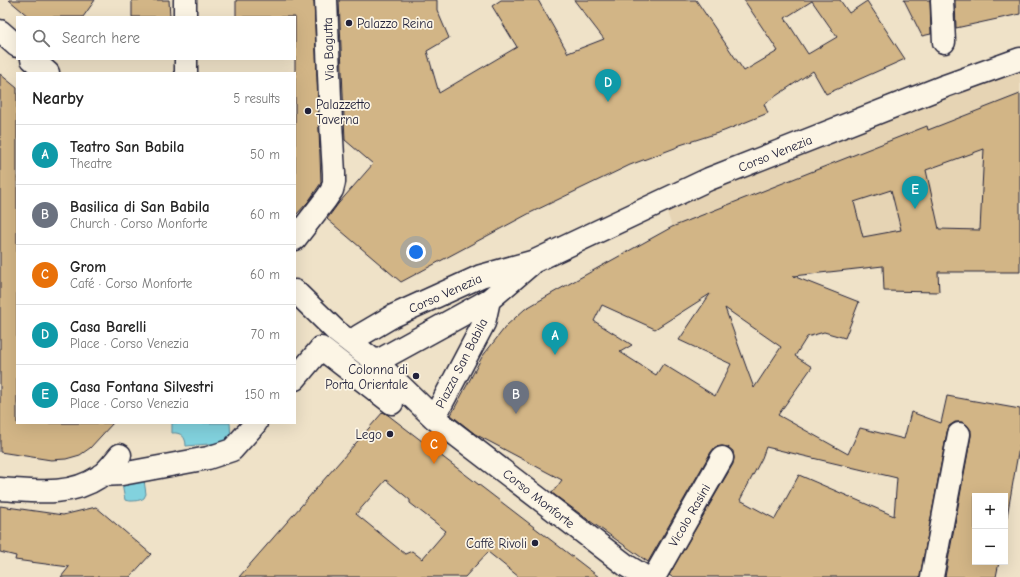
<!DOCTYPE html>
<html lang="en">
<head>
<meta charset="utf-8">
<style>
  body { margin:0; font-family:"Comic Neue",sans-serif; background:#f2f2f2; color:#222 }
  .controls { position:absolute; right:12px; bottom:12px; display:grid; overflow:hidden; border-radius:0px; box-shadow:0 4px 16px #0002 }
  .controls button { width:36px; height:36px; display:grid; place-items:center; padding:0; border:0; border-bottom:1px solid #e0e0e0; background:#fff; color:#222; font:20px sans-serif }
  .you { position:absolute; left:416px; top:252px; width:14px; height:14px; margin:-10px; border:3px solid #fff; border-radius:50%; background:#1a73e8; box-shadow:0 0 0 6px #1a73e833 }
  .badge { display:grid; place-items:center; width:26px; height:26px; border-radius:50%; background:#b45309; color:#fff; font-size:13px; font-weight:700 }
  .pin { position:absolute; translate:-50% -33px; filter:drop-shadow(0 1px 2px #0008) }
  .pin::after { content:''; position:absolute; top:21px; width:14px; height:12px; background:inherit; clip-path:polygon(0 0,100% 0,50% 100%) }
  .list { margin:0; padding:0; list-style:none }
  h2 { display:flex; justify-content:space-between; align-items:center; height:52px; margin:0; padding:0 16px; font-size:17px }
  h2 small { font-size:13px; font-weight:400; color:#767676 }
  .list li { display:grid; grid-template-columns:26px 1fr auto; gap:12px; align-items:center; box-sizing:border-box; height:60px; padding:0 16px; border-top:1px solid #e0e0e0 }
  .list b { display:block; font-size:15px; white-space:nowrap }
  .list p { margin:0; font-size:13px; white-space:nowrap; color:#767676 }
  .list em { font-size:13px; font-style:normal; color:#767676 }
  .icon { flex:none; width:22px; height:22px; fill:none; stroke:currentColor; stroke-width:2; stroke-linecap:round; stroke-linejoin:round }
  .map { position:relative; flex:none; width:1020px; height:577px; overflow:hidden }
  .search { position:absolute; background:#fff; box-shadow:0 4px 16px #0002; left:16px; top:16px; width:280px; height:44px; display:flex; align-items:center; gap:10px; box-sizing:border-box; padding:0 14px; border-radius:0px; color:#767676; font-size:15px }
  .panel { position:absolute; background:#fff; box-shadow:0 4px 16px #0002; left:16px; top:72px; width:280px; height:352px; border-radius:0px }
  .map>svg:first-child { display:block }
  .built { fill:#e6d4b4 }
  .water { fill:#82d2de; stroke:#5c8c9d }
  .building { fill:#d2b586; stroke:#22223b; fill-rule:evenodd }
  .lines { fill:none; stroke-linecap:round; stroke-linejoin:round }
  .minor-casing { stroke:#22223b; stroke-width:25 }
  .minor { stroke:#fcf5e5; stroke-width:22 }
  .poi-dot { fill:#22223b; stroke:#fcf5e5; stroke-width:1.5 }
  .labels { text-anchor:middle; stroke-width:3.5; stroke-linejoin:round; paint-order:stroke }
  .poi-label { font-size:13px; fill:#22223b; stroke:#fcf5e5; text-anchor:end }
  .street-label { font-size:13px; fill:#22223b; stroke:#fcf5e5 }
</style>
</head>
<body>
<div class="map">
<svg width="1020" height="577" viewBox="0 0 1020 577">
  <rect width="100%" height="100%" fill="#efe2c8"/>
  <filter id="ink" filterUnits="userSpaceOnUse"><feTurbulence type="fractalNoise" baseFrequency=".025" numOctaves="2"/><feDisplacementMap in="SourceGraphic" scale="8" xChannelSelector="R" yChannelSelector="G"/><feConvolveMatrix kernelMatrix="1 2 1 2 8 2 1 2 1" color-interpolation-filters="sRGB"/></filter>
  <g filter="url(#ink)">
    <path class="built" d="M1020,61v109l-23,61 -64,-3 6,64 -55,-1 -1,-25 -33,5 -20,-46 -143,44 -23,-65z"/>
    <path class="water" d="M172,423h58l1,19 -45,4c0,-9 -5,-14 -14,-13z
      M144,480l2,14 -2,4c-4,3 -14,4 -19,2l-3,-16z"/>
    <path class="building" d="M9,0h86l-12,17h-54z
      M132,0h37l1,17h-38z
      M236,0h78l7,183 -13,19 -13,14v-199h-59z
      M339,0h98v10l12,28 -22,13 12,42 78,-46 -25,-41 9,-6h37l30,53 36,-14 -30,-39h122l48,71 34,-20 -34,-51h96l9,13 18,-12 38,58 -79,35 -13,-23 -49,33 4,9 -44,18 -44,14 -5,3 -45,17 -100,48 -129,69 -74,-63 11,-15 35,-40 -28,-24zM812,1l25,36 -29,17 -23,-36z
      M904,0h26l1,34 -9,2z
      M955,0h65v14l-64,14z
      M0,74l17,14v335h96l-23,25 -10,7 -14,4 -15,1 -51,-8z
      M1020,94v178h-82l1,20 -55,-1 -1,-25 -90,10 66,26 -14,36 -21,-6 -17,5 -12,19 17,11 -34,48 70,39 12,-26 44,11 7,-27 30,11 6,-27 73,13v33l-15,86v-32h-30v66h24l-3,15h-51l26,-141v-6l-4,-5 -5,-3h-7l-6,4 -2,6 -27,145h-248l-3,-2 64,-111 1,-6 -1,-7 -5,-4 -6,-1 -7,1 -4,5 -63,110 -61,-43 -35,-26 10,-13 -87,-46 -24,-19 31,-58 25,-32 18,-16 33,-19 114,-63 255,-101 1,4zM984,149l-4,81 -41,-1 -13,-59zM891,190l10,40 -38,7 -9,-35zM710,294l-31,46 52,24 -16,32 -52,-32 -7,11 -36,-23 12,-7 -38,-24 8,-16 53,24zM725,308l56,39 -27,41 -6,-16zM766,447l131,31 -3,38 -95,-41 -24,44 -35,-19 22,-42z
      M383,412l5,3 211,162h-80l-31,-25 -23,25h-226zM386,480l24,20v3l36,28 -24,28 -10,-8 -7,3 -49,-40z
      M0,506l63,9 33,-8 55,47 -21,23h-69l8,-10 -54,-7 1,-4 -16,-4z"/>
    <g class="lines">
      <g class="minor-casing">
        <path id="minor" d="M185,0v17
          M942,0l2,42
          M0,31l17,15
          M32,59l16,14
          M186,59v14
          M295,239l31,-40 6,-9 2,-8v-9l-3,-50 -5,-123
          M295,291l42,41 39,30 58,56 193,148 18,11
          M359,336l34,-20 88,-40 54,-15 174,-82 236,-93 75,-27
          M376,362l113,-62 41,-35
          M295,379l26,-31 71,55
          M434,418l50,-95 5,-23
          M101,475l21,-1 86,-16 24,-8 24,-27
          M0,489c34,2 69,8 99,-12 8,-5 15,-15 21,-22
          M657,572l65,-114
          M932,577l27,-143"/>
      </g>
      <use href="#minor" class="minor"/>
    </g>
  </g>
  <g class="poi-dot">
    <circle cx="349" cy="23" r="4"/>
    <circle cx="308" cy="111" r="4"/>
    <circle cx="416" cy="376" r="4"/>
    <circle cx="390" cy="434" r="4"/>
    <circle cx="535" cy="543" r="4"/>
  </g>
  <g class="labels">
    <g class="poi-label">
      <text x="357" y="28" text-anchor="start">Palazzo Reina</text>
      <text x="316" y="109" text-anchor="start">Palazzetto<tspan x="316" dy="15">Taverna</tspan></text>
      <text x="408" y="374">Colonna di<tspan x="408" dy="15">Porta Orientale</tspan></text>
      <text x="382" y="439">Lego</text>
      <text x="527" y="548">Caffè Rivoli</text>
    </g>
    <g class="street-label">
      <text transform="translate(328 49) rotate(-92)" y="5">Via Bagutta</text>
      <text transform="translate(775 153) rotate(-22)" y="5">Corso Venezia</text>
      <text transform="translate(445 293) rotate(-24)" y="5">Corso Venezia</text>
      <text transform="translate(461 363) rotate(-63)" y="5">Piazza San Babila</text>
      <text transform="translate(539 498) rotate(38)" y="5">Corso Monforte</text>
      <text transform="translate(689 515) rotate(-60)" y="5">Vicolo Rasini</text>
    </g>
  </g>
</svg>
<div class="controls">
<button>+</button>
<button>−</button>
</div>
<div class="you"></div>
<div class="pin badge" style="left:555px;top:355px;background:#0f9aa8">A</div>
<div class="pin badge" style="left:516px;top:414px;background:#6b7280">B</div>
<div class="pin badge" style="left:434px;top:464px;background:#e8710a">C</div>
<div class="pin badge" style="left:608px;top:102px;background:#0f9aa8">D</div>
<div class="pin badge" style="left:915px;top:209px;background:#0f9aa8">E</div>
<div class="search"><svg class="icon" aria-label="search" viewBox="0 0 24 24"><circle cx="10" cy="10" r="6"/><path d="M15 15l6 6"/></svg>Search here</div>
<section class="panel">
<h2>Nearby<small>5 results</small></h2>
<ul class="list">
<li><span class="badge" style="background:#0f9aa8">A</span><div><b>Teatro San Babila</b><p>Theatre</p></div><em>50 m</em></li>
<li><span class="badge" style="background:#6b7280">B</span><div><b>Basilica di San Babila</b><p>Church · Corso Monforte</p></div><em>60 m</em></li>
<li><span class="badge" style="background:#e8710a">C</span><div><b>Grom</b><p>Café · Corso Monforte</p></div><em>60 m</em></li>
<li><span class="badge" style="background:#0f9aa8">D</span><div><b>Casa Barelli</b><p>Place · Corso Venezia</p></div><em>70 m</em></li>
<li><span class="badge" style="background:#0f9aa8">E</span><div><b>Casa Fontana Silvestri</b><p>Place · Corso Venezia</p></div><em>150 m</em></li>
</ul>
</section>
</div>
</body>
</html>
